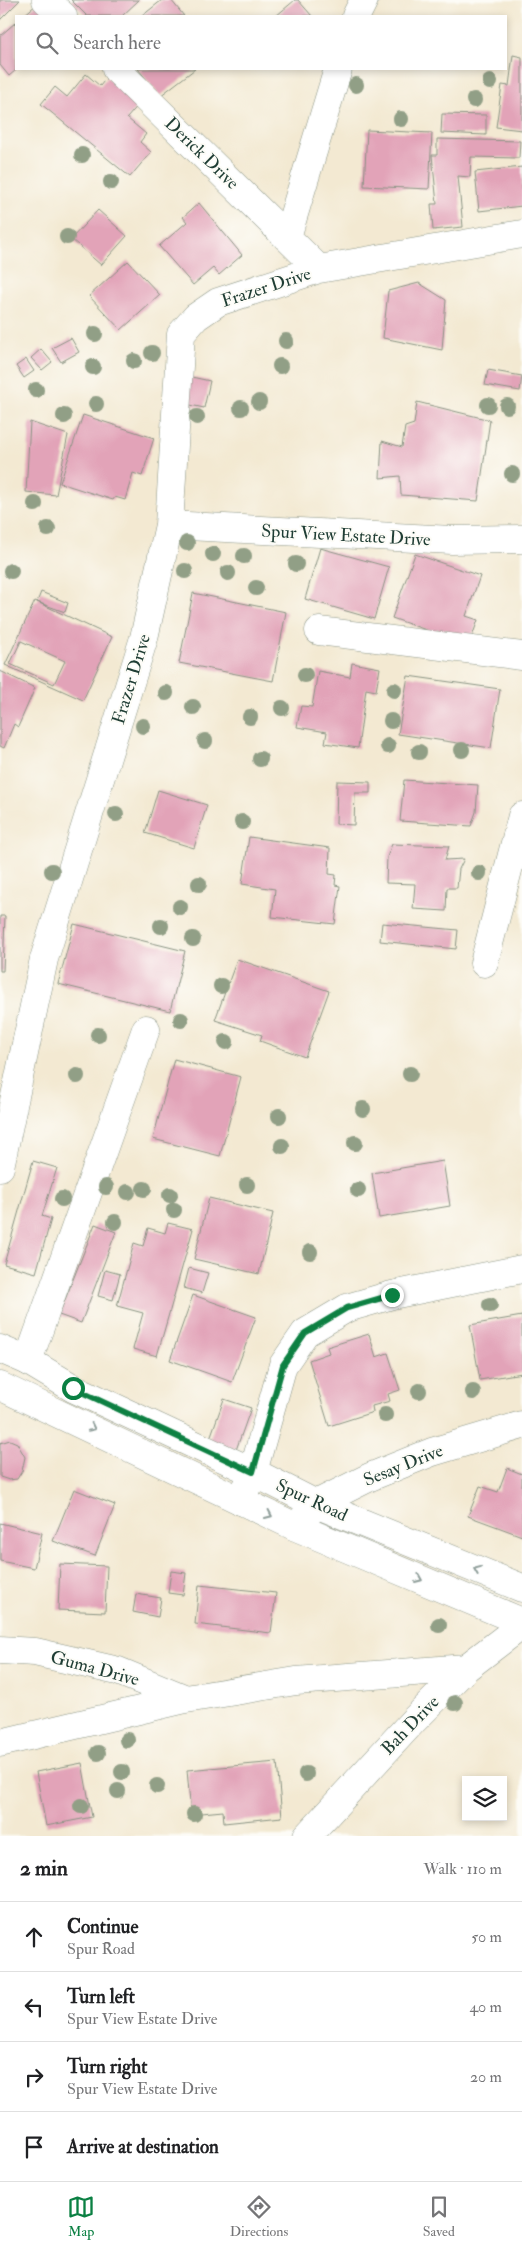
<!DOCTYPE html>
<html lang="en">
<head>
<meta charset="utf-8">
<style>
  body { margin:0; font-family:"IM FELL Double Pica",serif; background:#f2f2f2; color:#202124 }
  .controls { position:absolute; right:15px; bottom:15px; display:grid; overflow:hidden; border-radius:0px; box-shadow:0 2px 8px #0003 }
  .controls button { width:45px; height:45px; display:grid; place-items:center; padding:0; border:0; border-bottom:1px solid #e0e0e0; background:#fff; color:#202124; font:25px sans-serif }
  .stop { position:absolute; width:15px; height:15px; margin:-11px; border:4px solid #0b8043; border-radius:50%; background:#fff }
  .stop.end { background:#0b8043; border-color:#fff; box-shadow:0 1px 5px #0008 }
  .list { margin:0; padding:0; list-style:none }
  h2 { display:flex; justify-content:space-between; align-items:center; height:65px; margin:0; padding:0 20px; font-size:21px }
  h2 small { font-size:16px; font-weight:400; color:#757577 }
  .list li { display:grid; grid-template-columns:32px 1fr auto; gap:15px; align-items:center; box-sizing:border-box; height:70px; padding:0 20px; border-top:1px solid #e0e0e0 }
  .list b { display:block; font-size:19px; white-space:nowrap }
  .list p { margin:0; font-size:16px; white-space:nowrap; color:#757577 }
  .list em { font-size:16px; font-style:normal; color:#757577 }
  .icon { flex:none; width:28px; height:28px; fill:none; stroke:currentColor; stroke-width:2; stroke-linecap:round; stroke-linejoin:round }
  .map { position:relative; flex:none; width:522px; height:1836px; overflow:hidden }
  .search { position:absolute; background:#fff; box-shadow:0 2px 8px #0003; left:15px; right:15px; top:15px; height:55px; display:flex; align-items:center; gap:12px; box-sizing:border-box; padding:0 18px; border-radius:0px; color:#757577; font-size:19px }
  .sheet { height:345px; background:#fff }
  nav { display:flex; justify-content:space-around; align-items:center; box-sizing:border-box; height:70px; border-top:1px solid #e0e0e0; background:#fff; font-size:14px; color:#757577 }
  nav a { display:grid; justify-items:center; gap:2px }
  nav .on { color:#0b8043 }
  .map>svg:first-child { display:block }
  .building { fill:#e2a3b8; fill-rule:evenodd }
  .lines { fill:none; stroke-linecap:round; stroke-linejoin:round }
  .street-casing { stroke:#899383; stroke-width:29 }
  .secondary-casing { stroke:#899383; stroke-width:29 }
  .primary-casing { stroke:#899383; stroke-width:29 }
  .street { stroke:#fff; stroke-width:28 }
  .secondary { stroke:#fff; stroke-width:28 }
  .primary { stroke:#fff; stroke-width:28 }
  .tree { fill:#919f86 }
  .oneway { stroke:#8f9e9a }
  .route { stroke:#0b8043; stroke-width:6 }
  .labels { text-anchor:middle; stroke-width:4; stroke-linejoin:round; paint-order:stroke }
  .street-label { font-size:18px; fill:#1f3d34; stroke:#fdfcf7 }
</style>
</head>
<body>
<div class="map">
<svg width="522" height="1836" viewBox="0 0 522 1836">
  <rect width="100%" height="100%" fill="#fdfcf7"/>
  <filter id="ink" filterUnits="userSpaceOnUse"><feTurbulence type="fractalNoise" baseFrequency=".02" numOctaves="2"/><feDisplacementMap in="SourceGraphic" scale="10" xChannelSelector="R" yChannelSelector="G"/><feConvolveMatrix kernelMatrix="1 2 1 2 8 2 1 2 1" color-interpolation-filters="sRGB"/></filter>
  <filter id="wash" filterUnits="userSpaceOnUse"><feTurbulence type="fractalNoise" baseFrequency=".0096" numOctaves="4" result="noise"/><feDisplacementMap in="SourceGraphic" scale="20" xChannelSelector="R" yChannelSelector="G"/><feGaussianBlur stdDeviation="1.12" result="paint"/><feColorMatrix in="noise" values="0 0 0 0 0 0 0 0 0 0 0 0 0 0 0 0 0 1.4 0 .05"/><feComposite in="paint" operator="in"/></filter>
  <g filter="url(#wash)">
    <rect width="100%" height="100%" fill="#f3e9d2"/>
    <g id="blocks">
      <path class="building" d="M0,0h20l-20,20z
        M71,0h68l-17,16h-35z
        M162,0h9l13,16h-42z
        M295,0h3l14,16h-36z
        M37,4l11,12h-25z
        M16,22v48l-7,6 -9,-11v-29z
        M513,55l9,2v73l-26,-3 6,-42 7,1z
        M138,69h57l-35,27z
        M86,74l14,12 7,-9 32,27 -12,14 19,16 -6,8 11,10 -21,25 -89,-73 14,-17 12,10z
        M442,114l44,1v20l-45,-2z
        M367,130l65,3 -3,56 -65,-3z
        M437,139l83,2 -1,17 -48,-1 -1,20 -12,-1 5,51 -30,3 -2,-26h6l-5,-49h5z
        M522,167v39l-43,5 -4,-39z
        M199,203l43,52 -23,20 -6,-7 -20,17 -34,-39 28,-24 -4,-5z
        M98,210l29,26 -26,29 -30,-26z
        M128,261l32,34 -39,35 -32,-34z
        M419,283l27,17 -4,50 -59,-12 5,-47z
        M71,338l8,14 -18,10 -9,-14z
        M41,349l11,13 -10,8 -11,-12z
        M26,359l8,12 -10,7 -8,-12z
        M488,370l34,6 -2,15 -35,-6z
        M187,376l23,5 -6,27 -23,-5z
        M417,402l73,18 -12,81 -77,-6 -1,-19 -20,2 2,-37 20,6 3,-20 9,-3z
        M83,415l71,23 -12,38 -9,-3 -8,27 -10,-3 -2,3 -53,-17z
        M30,422l38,13 -12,60 -30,-3z
        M320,548l69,19 -15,52 -69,-20z
        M415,554l65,22 -14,40 12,4 -9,25 -77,-27z
        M41,592l27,11 -3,9 -28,-10z
        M193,593l93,19 -13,69 -94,-18z
        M35,601l77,36 -29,63 -78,-35zM21,641l44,20 -11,23 -44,-20z
        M352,663l28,5 -4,23 -10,-2 -8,59 -33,-5 2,-11 -30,-5 4,-21 11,1 6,-36 32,6z
        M0,671l35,17 -17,39 -4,-3 -10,24 -4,-2z
        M408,676l92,13 -9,59 -93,-14z
        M404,780l74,5 -2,27 -5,14 -71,-5z
        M337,781l33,1v11h-15l-1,32 -18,-1z
        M158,790l49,15 -13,43 -49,-15z
        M249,837l81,11 -1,26 7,1 -1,10 5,1 -5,38 -63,-7 3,-28 -33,-5z
        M392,844l57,2 -4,14 19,-1 -5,10 -2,19h-10l-1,23 -33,-2 2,-25 -29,-1 1,-26z
        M0,916h5l-2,55h-3z
        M382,923l76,7 -2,19 -76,-8z
        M74,924l111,27 -15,60 -112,-27z
        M237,959l92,32 -24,66 -45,-16 2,-6 -47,-15z
        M174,1059l67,18 -21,79 -67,-17z
        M33,1161l24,7 -15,48 9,3 -15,54 -32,-9z
        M443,1161l7,45 -71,12 -7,-45z
        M209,1198l64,15 -14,61 -65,-15z
        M168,1223l25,6 -36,127 -24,-7 10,-36 -26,-7 17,-63 9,3 5,-18 17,5z
        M95,1224l21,8 -35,91 -22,-8z
        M189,1268l19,5 -6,20 -18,-5z
        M105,1270l15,4 -7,26 -15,-4z
        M193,1295l63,22 -24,65 -62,-22z
        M522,1316v57l-42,7 -10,-55z
        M369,1334l7,23 12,-4 12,37 -12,4 2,7 -18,5 1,6 -44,14 -20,-66 20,-7 -2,-6z
        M224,1399l27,9 -15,42 -27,-9z
        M10,1440l7,3 8,14 -3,14 -5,8 -8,1 -9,-3v-34z
        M507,1468l15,6v62l-54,-20 12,-30 18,6z
        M74,1489l41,16 -20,51 -42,-15z
        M0,1523l42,10 -8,35 -34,-7z
        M60,1564l47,2 -2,46 -47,-2z
        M171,1571l15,2 -3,22 -15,-2z
        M199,1585l77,8 -5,40 -76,-9z
        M136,1594l25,4 -3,19 -25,-5z
        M277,1762l5,55 -58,6 -1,-12 -32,3 -4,-44z
        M82,1763l10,54 -46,9 -10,-54z"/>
    </g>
  </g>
  <g filter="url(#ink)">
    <use href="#blocks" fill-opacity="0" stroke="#899383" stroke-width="1"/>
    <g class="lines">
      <g class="street-casing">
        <path id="street" d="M46,0l17,16
          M356,16l8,-16
          M116,69l203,200
          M287,237l51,-168
          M169,525l283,15 70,-1
          M319,631l203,25
          M484,963l38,-147
          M0,1167l44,-208 100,-321 25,-113 12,-191 15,-17 22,-15 101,-33 203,-35
          M28,1361l118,-332
          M241,1501l12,-29 30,-107 22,-32 42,-25 45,-13 130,-26
          M0,1650l35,2 83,19 68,28
          M0,1743l186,-44 110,-18 170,-13
          M307,1836l107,-116 52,-52 56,-43"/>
      </g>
      <g class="secondary-casing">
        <path id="secondary" d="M303,1519l13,-15 54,-27 62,-25 90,-27"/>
      </g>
      <g class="primary-casing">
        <path id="primary" d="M0,1349l28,12 45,27 180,84 63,32 206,84
          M0,1386l296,141 226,95"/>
      </g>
      <use href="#street" class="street"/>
      <use href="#secondary" class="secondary"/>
      <use href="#primary" class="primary"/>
    </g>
    <g class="tree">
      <circle cx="490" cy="82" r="8"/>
      <circle cx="356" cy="85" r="8"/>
      <circle cx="474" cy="100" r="8"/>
      <circle cx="401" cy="119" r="8"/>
      <circle cx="82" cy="155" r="8"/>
      <circle cx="111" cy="182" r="8"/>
      <circle cx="67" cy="237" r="8"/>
      <circle cx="95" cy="334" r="8"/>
      <circle cx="286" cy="341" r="8"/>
      <circle cx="152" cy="353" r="8"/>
      <circle cx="134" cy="361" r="8"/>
      <circle cx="280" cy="366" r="8"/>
      <circle cx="93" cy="367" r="8"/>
      <circle cx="36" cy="390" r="8"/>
      <circle cx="259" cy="402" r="8"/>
      <circle cx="96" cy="404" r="8"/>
      <circle cx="488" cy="405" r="8"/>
      <circle cx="507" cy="406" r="8"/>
      <circle cx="241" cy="408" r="8"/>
      <circle cx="64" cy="416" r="8"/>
      <circle cx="197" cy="417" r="8"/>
      <circle cx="512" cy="474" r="8"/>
      <circle cx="35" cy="504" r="8"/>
      <circle cx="48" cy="529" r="8"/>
      <circle cx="187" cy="543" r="8"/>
      <circle cx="213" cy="554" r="8"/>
      <circle cx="244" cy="556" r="8"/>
      <circle cx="296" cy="564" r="8"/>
      <circle cx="11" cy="571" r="8"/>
      <circle cx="185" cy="571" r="8"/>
      <circle cx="228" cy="573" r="8"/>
      <circle cx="256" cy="588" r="8"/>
      <circle cx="305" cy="675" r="8"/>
      <circle cx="394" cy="690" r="8"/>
      <circle cx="166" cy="693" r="8"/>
      <circle cx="193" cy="707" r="8"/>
      <circle cx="282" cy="708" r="8"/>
      <circle cx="250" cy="717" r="8"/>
      <circle cx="391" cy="721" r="8"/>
      <circle cx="143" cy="726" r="8"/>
      <circle cx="205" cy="741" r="8"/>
      <circle cx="388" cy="746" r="8"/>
      <circle cx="462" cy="750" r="8"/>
      <circle cx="419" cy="752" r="8"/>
      <circle cx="260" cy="759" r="8"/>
      <circle cx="116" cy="814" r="8"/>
      <circle cx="242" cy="822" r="8"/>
      <circle cx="52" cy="871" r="8"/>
      <circle cx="479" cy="873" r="8"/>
      <circle cx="199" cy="884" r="8"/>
      <circle cx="180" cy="907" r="8"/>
      <circle cx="161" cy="926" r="8"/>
      <circle cx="193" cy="939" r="8"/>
      <circle cx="221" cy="986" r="8"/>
      <circle cx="181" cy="1020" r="8"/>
      <circle cx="98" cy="1035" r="8"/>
      <circle cx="226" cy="1042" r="8"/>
      <circle cx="410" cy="1074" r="8"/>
      <circle cx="77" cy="1076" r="8"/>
      <circle cx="363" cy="1109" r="8"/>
      <circle cx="279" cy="1116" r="8"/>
      <circle cx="355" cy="1143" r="8"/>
      <circle cx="282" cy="1146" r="8"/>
      <circle cx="247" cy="1185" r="8"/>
      <circle cx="106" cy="1187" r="8"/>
      <circle cx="144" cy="1189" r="8"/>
      <circle cx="358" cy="1190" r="8"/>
      <circle cx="128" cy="1192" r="8"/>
      <circle cx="170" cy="1195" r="8"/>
      <circle cx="62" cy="1199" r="8"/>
      <circle cx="174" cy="1210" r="8"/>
      <circle cx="115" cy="1222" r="8"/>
      <circle cx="310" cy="1252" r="8"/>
      <circle cx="490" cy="1305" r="8"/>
      <circle cx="419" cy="1391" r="8"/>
      <circle cx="473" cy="1392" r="8"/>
      <circle cx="385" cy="1415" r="8"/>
      <circle cx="439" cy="1625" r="8"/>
      <circle cx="455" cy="1703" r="8"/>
      <circle cx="127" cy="1740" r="8"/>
      <circle cx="98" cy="1753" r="8"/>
      <circle cx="122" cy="1772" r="8"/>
      <circle cx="306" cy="1774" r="8"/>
      <circle cx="157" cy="1786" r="8"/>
      <circle cx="118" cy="1791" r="8"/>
      <circle cx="81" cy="1806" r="8"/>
      <circle cx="194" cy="1814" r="8"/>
    </g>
    <defs><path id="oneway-chevron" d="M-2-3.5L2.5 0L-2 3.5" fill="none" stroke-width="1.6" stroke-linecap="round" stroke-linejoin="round" transform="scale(1.25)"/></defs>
    <g class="oneway">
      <use href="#oneway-chevron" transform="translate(92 1428) rotate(26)"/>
      <use href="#oneway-chevron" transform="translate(269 1515) rotate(25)"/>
      <use href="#oneway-chevron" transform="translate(477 1570) rotate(-158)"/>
      <use href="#oneway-chevron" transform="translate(419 1579) rotate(23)"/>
    </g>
  </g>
  <g class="lines" filter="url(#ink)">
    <path class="route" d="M73,1388l180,84 30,-107 22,-32 42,-25 45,-13"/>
  </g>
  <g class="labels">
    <g class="street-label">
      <text transform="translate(202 153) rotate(44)" y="6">Derick Drive</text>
      <text transform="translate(266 287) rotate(-18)" y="6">Frazer Drive</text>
      <text transform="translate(346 535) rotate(3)" y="6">Spur View Estate Drive</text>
      <text transform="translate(131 679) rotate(-73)" y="6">Frazer Drive</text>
      <text transform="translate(403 1465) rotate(-22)" y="6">Sesay Drive</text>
      <text transform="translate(312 1500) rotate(25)" y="6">Spur Road</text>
      <text transform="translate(95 1668) rotate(15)" y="6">Guma Drive</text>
      <text transform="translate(410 1725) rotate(-46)" y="6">Bah Drive</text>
    </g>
  </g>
</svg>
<div class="controls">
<button><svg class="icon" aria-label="layers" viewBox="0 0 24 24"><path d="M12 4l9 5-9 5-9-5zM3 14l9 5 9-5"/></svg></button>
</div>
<div class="stop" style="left:73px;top:1388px"></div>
<div class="stop end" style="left:392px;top:1295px"></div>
<div class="search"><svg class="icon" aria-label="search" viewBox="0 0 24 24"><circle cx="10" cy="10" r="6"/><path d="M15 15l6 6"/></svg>Search here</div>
</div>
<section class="sheet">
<h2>2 min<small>Walk · 110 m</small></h2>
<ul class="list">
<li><svg class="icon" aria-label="ahead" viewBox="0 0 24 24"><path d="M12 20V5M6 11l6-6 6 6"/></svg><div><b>Continue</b><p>Spur Road</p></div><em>50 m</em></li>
<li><svg class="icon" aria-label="left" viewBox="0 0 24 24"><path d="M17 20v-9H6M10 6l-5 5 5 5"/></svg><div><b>Turn left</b><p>Spur View Estate Drive</p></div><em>40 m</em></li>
<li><svg class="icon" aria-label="right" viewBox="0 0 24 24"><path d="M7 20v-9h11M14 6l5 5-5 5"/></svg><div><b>Turn right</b><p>Spur View Estate Drive</p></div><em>20 m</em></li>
<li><svg class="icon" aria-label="arrive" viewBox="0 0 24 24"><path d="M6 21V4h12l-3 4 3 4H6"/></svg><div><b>Arrive at destination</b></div></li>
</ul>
</section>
<nav>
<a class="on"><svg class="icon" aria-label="map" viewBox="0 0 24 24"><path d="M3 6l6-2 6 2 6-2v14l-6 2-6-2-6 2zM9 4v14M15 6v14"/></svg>Map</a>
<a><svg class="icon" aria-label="directions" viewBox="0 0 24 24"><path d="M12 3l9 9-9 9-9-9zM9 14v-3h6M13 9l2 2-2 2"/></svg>Directions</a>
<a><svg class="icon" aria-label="saved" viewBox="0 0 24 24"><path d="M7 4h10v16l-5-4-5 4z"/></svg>Saved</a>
</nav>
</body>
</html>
